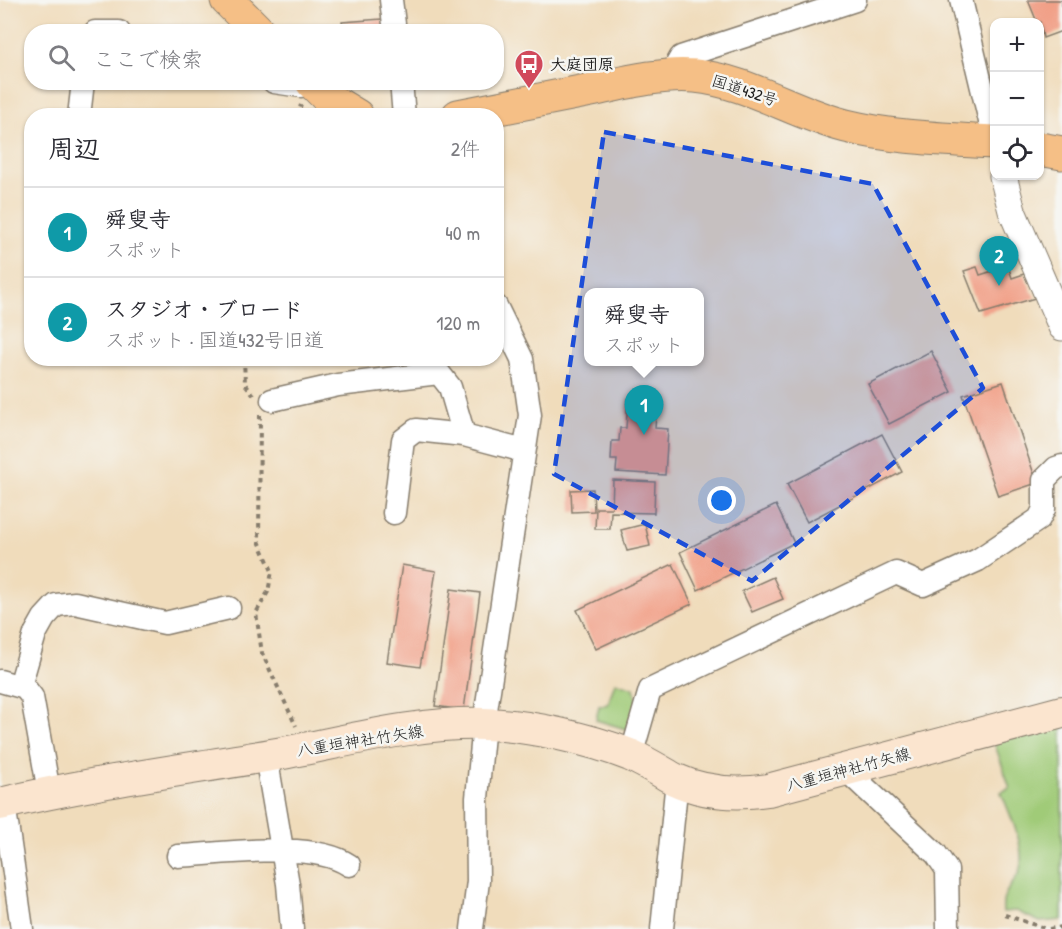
<!DOCTYPE html>
<html lang="ja">
<head>
<meta charset="utf-8">
<style>
  body { margin:0; font-family:"Patrick Hand","Klee One",sans-serif; background:#f7f7f7; color:#2b2b33 }
  .controls { position:absolute; right:18px; top:18px; display:grid; overflow:hidden; border-radius:12px; box-shadow:0 2px 4px #0004 }
  .controls button { width:54px; height:54px; display:grid; place-items:center; padding:0; border:0; border-bottom:2px solid #e1e1e2; background:#fff; color:#2b2b33; font:30px sans-serif }
  .you { position:absolute; left:722px; top:501px; width:21px; height:21px; margin:-15px; border:4px solid #fff; border-radius:50%; background:#1a73e8; box-shadow:0 0 0 9px #1a73e833 }
  .badge { display:grid; place-items:center; width:39px; height:39px; border-radius:50%; background:#d93025; color:#fff; font-size:20px; font-weight:700 }
  .pin { position:absolute; translate:-50% -50px; filter:drop-shadow(0 2px 3px #0008) }
  .pin::after { content:''; position:absolute; top:32px; width:21px; height:18px; background:inherit; clip-path:polygon(0 0,100% 0,50% 100%) }
  .popup { position:absolute; left:584px; top:288px; width:120px; height:78px; box-sizing:border-box; display:grid; place-content:center; border-radius:12px; background:#fff; filter:drop-shadow(0 2px 4px #0005); font-size:20px; white-space:nowrap; color:#7c7c81 }
  .popup b { font-size:22px; color:#2b2b33 }
  .popup::after { content:''; position:absolute; left:50%; top:100%; margin-left:-12px; border:12px solid transparent; border-top-color:#fff }
  .list { margin:0; padding:0; list-style:none }
  h2 { display:flex; justify-content:space-between; align-items:center; height:78px; margin:0; padding:0 24px; font-size:26px }
  h2 small { font-size:20px; font-weight:400; color:#7c7c81 }
  .list li { display:grid; grid-template-columns:39px 1fr auto; gap:18px; align-items:center; box-sizing:border-box; height:90px; padding:0 24px; border-top:2px solid #e1e1e2 }
  .list b { display:block; font-size:22px; white-space:nowrap }
  .list p { margin:0; font-size:20px; white-space:nowrap; color:#7c7c81 }
  .list em { font-size:20px; font-style:normal; color:#7c7c81 }
  .icon { flex:none; width:33px; height:33px; fill:none; stroke:currentColor; stroke-width:2; stroke-linecap:round; stroke-linejoin:round }
  .map { position:relative; flex:none; width:1062px; height:929px; overflow:hidden }
  .search { position:absolute; background:#fff; box-shadow:0 2px 4px #0004; left:24px; top:24px; width:480px; height:66px; display:flex; align-items:center; gap:15px; box-sizing:border-box; padding:0 21px; border-radius:24px; color:#7c7c81; font-size:22px }
  .panel { position:absolute; background:#fff; box-shadow:0 2px 4px #0004; left:24px; top:108px; width:480px; height:258px; border-radius:24px }
  .map>svg:first-child { display:block }
  .green { fill:#a0cb78; stroke:#5e744a; stroke-width:1.5 }
  .building { fill:#f19d84 }
  .lines { fill:none; stroke-linecap:round; stroke-linejoin:round }
  .minor-casing { stroke:#867c6c; stroke-width:25 }
  .tertiary-casing { stroke:#867c6c; stroke-width:29 }
  .secondary-casing { stroke:#867c6c; stroke-width:34 }
  .trunk-casing { stroke:#867c6c; stroke-width:35 }
  .path { stroke:#867c6c; stroke-width:4; stroke-dasharray:4.5 4.5; stroke-linecap:butt }
  .minor { stroke:#fff; stroke-width:22 }
  .tertiary { stroke:#fff; stroke-width:27 }
  .secondary { stroke:#fbe5cf; stroke-width:32 }
  .trunk { stroke:#f5bf86; stroke-width:33 }
  .marked { fill:#1d4ed8; fill-opacity:0.2; stroke:#1d4ed8; stroke-width:4.5; stroke-dasharray:12 8; stroke-linejoin:round }
  .labels { text-anchor:middle; stroke-width:5; stroke-linejoin:round; paint-order:stroke }
  .poi-label { font-size:16px; font-weight:bold; fill:#1c1c1c; stroke:#f6f6f2; text-anchor:start }
  .street-label { font-size:16px; fill:#1c1c1c; stroke:#f6f6f2 }
</style>
</head>
<body>
<div class="map">
<svg width="1062" height="929" viewBox="0 0 1062 929">
  <rect width="100%" height="100%" fill="#f6f6f2"/>
  <filter id="ink" filterUnits="userSpaceOnUse"><feTurbulence type="fractalNoise" baseFrequency=".0167" numOctaves="2"/><feDisplacementMap in="SourceGraphic" scale="12" xChannelSelector="R" yChannelSelector="G"/><feConvolveMatrix kernelMatrix="1 2 1 2 8 2 1 2 1" color-interpolation-filters="sRGB"/></filter>
  <filter id="wash" filterUnits="userSpaceOnUse"><feTurbulence type="fractalNoise" baseFrequency=".008" numOctaves="4" result="noise"/><feDisplacementMap in="SourceGraphic" scale="24" xChannelSelector="R" yChannelSelector="G"/><feGaussianBlur stdDeviation="1.35" result="paint"/><feColorMatrix in="noise" values="0 0 0 0 0 0 0 0 0 0 0 0 0 0 0 0 0 1.4 0 .05"/><feComposite in="paint" operator="in"/></filter>
  <g filter="url(#wash)">
    <rect width="100%" height="100%" fill="#f0dcbb"/>
    <path class="green" d="M615,682l19,6 3,14 -8,28 -33,-10 3,-14 9,-2z
      M1062,719v201l-22,2 -24,-11 -13,1c-2,-20 7,-22 15,-38 11,-22 -9,-61 -17,-82l9,-4 -17,-49z"/>
    <g id="blocks">
      <path class="building" d="M1028,0h34v31l-19,7 -3,-16h-3z
        M382,19l5,13h-44l-1,-10z
        M1002,258l2,6 3,-1 5,15 12,-4 11,24 -54,16 -17,-43 13,-4 3,8 16,-5 -3,-9z
        M931,351l21,41 -63,32 -21,-40z
        M1003,382l34,101 -39,13 -35,-101z
        M628,399l29,3 -2,26 13,1 -3,46 -49,-3 1,-12h-6l1,-19h7l1,-13h6z
        M882,434l20,38 -95,50 -20,-38z
        M613,480l42,2 -1,31 -43,-1 -1,17h-15l1,-21h16z
        M593,489l1,22 -22,1 -1,-22z
        M776,505l18,38 -96,47 -18,-38z
        M645,524l5,22 -23,5 -6,-21z
        M673,564l19,40 -96,45 -19,-39z
        M402,565l34,6 -16,96 -33,-5z
        M773,577l10,22 -31,13 -10,-21z
        M451,589l29,4 -16,117 -29,-4z"/>
    </g>
  </g>
  <g filter="url(#ink)">
    <use href="#blocks" fill-opacity="0" stroke="#867c6c" stroke-width="1.5"/>
    <g class="lines">
      <g class="minor-casing">
        <path id="minor" d="M391,0l4,32
          M961,0l33,138
          M95,32h24
          M670,76l11,-19 174,-57
          M274,82l27,4 11,-4
          M401,82l3,34
          M79,116l4,-34
          M272,400l66,-15 101,-12 11,14 14,48
          M394,513l9,-73 13,-10 48,5 60,16
          M0,681l25,7 7,9 17,95
          M20,686l15,-52 9,-16 12,-13 19,-2 90,20 64,-15
          M266,756l22,128 4,45
          M631,756l19,-66 246,-117 27,12 55,-25 61,-41 5,-10v-29l12,-12 6,-2
          M846,770l90,84 11,16 1,59
          M4,803l18,126
          M178,856c44,-2 135,-16 171,9
          M472,929l6,-48 -1,-83 7,-74 46,-309 -8,-56 -26,-53
          M662,929l15,-149"/>
      </g>
      <g class="tertiary-casing">
        <path id="tertiary" d="M1003,176l9,35 50,116"/>
      </g>
      <g class="secondary-casing">
        <path id="secondary" d="M0,804c92,-22 185,-34 277,-50 68,-12 137,-32 207,-30 44,1 106,15 146,31 16,7 30,16 44,24 30,14 61,16 94,11l294,-78"/>
      </g>
      <g class="trunk-casing">
        <path id="trunk" d="M227,0l32,32
          M312,82l17,17 28,17
          M458,116c46,-9 92,-18 138,-27 31,-7 67,-16 99,-13 53,5 99,37 151,50 48,12 99,13 148,16
          M1040,149l22,4"/>
      </g>
      <path class="path" d="M297,116l4,-11
        M244,358l1,26 9,11
        M260,415l-1,126 13,30 -4,21 -12,21 6,40 34,73
        M1005,915l42,14
        M1049,929l13,-2"/>
      <use href="#minor" class="minor"/>
      <use href="#tertiary" class="tertiary"/>
      <use href="#secondary" class="secondary"/>
      <use href="#trunk" class="trunk"/>
    </g>
  </g>
  <path class="marked" d="M604,132l269,52 110,204 -231,193 -198,-107z"/>
  <defs>
    <g id="bus-pin" transform="scale(1.5)"><path d="M0 17L-7.5 6A9.5 9.5 0 1 1 7.5 6Z" fill="#d1495b" stroke="#f6f6f2"/><path d="M-5-6H5V4H4V6H2V4H-2V6H-4V4H-5ZM-3.5-4V0h7V-4ZM-3.5 1.2v1.5H-2V1.2ZM2 1.2v1.5H3.5V1.2Z" fill="#fff"/></g>
  </defs>
  <g fill-rule="evenodd">
    <use href="#bus-pin" x="529" y="64"/>
  </g>
  <g class="labels">
    <g class="poi-label">
      <text x="550" y="70">大庭団原</text>
    </g>
    <g class="street-label">
      <text transform="translate(745 90) rotate(18)" y="6">国道432号</text>
      <text transform="translate(360 740) rotate(-9)" y="6">八重垣神社竹矢線</text>
      <text transform="translate(848 769) rotate(-15)" y="6">八重垣神社竹矢線</text>
    </g>
  </g>
</svg>
<div class="controls">
<button>+</button>
<button>−</button>
<button><svg class="icon" aria-label="locate" viewBox="0 0 24 24"><circle cx="12" cy="12" r="6"/><path d="M12 2v4M12 18v4M2 12h4M18 12h4"/></svg></button>
</div>
<div class="you"></div>
<div class="pin badge" style="left:644px;top:435px;background:#0f9aa8">1</div>
<div class="popup"><b>舜叟寺</b>スポット</div>
<div class="pin badge" style="left:999px;top:286px;background:#0f9aa8">2</div>
<div class="search"><svg class="icon" aria-label="search" viewBox="0 0 24 24"><circle cx="10" cy="10" r="6"/><path d="M15 15l6 6"/></svg>ここで検索</div>
<section class="panel">
<h2>周辺<small>2件</small></h2>
<ul class="list">
<li><span class="badge" style="background:#0f9aa8">1</span><div><b>舜叟寺</b><p>スポット</p></div><em>40 m</em></li>
<li><span class="badge" style="background:#0f9aa8">2</span><div><b>スタジオ・ブロード</b><p>スポット · 国道432号旧道</p></div><em>120 m</em></li>
</ul>
</section>
</div>
</body>
</html>
